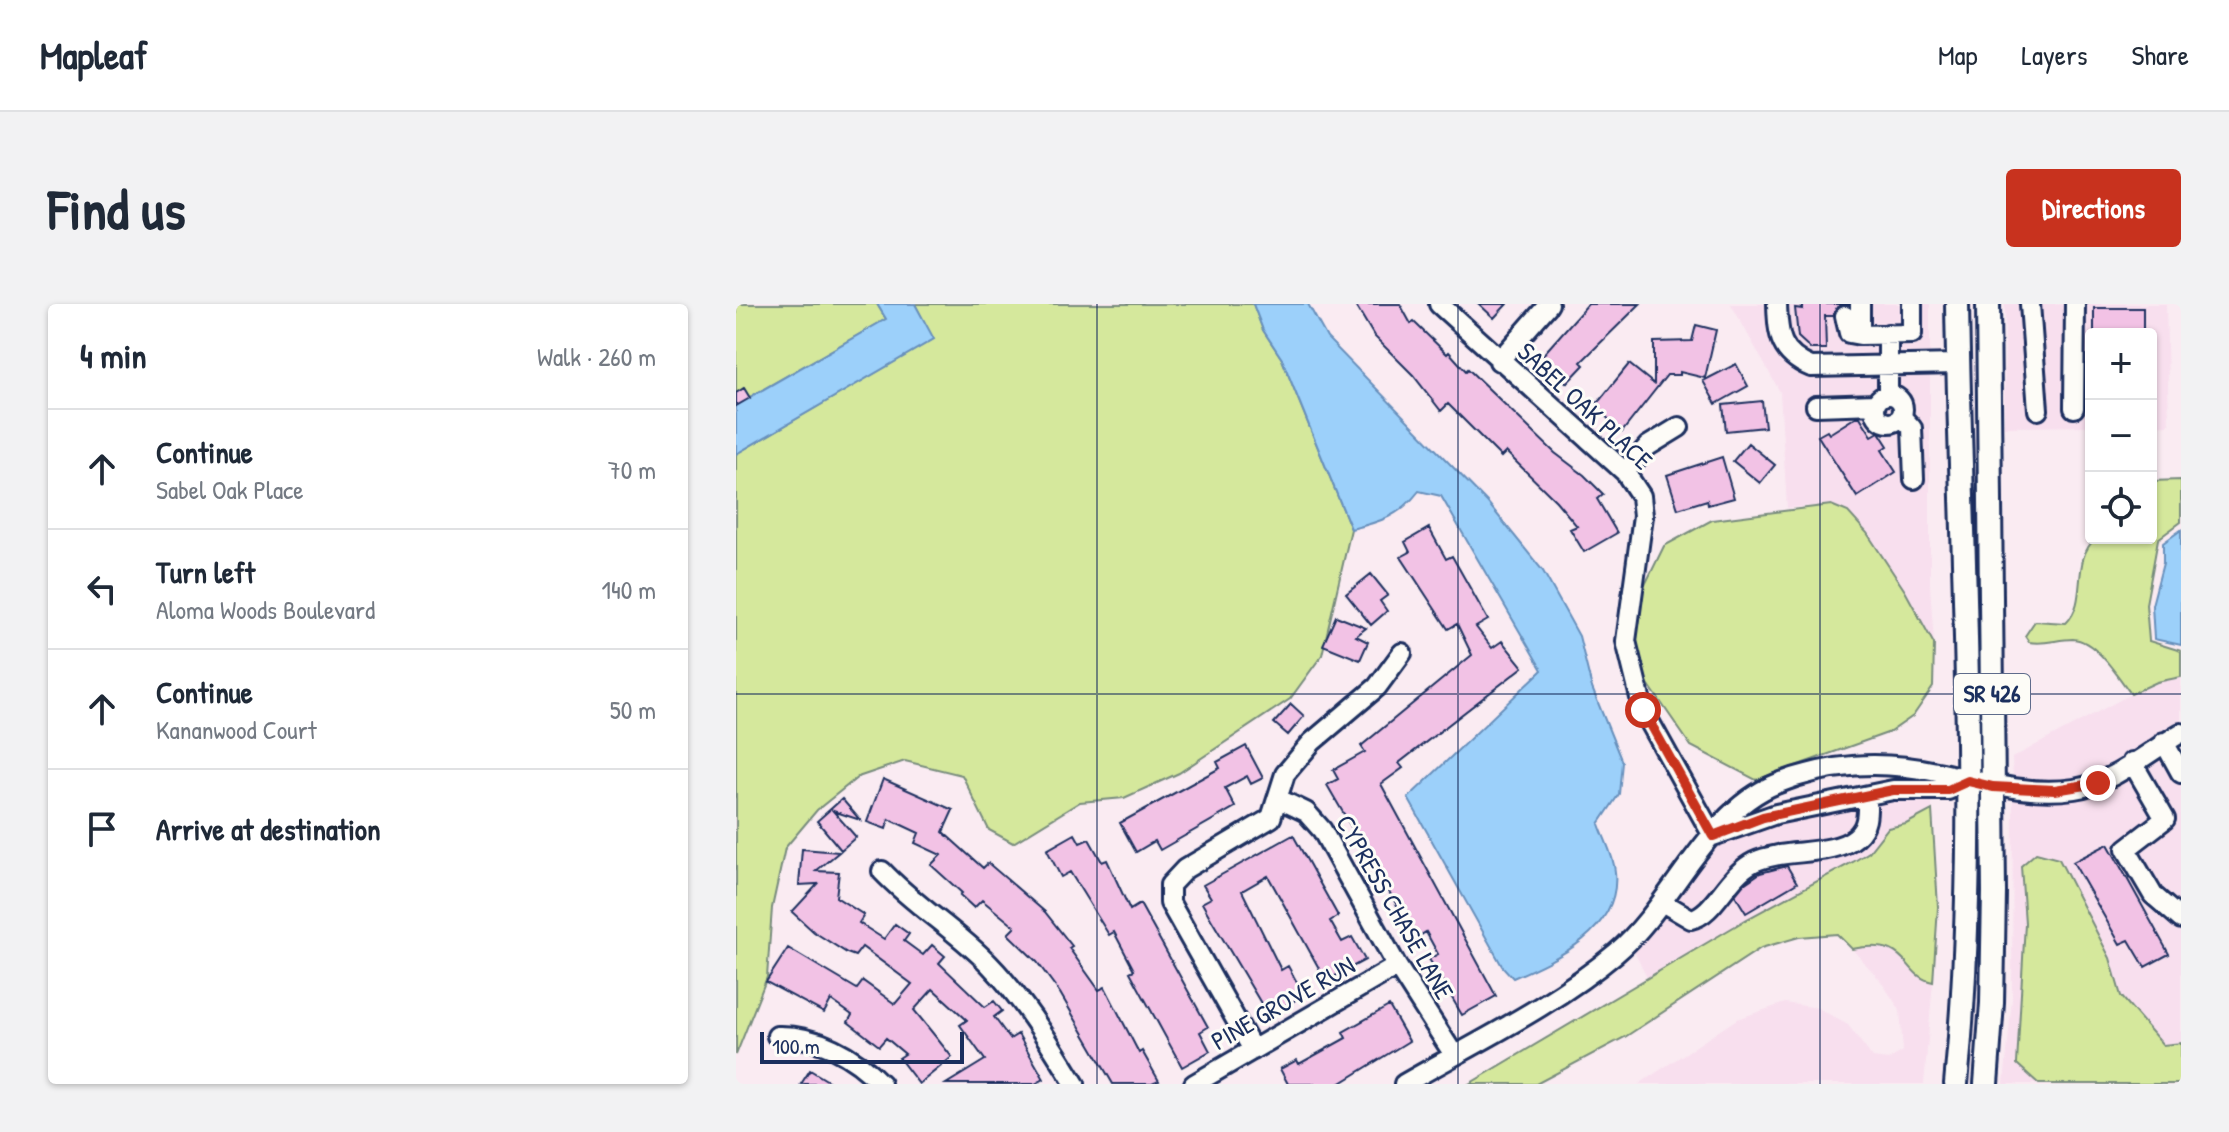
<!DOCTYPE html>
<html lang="en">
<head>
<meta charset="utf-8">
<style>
  body { margin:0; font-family:"Patrick Hand",sans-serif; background:#f2f2f3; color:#1f2937 }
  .controls { position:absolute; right:24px; top:24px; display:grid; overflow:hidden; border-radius:8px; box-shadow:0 2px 6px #0004 }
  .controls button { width:72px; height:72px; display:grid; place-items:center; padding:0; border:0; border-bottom:2px solid #e0e1e3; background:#fff; color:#1f2937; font:40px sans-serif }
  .scale { position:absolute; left:24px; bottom:20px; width:204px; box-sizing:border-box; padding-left:8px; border:4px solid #1b2f5e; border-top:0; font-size:22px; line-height:28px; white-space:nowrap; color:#1b2f5e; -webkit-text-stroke:6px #fdfcf7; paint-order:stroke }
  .stop { position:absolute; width:24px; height:24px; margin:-18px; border:6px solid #c8321e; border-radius:50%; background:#fff }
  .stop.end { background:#c8321e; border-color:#fff; box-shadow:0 2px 8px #0008 }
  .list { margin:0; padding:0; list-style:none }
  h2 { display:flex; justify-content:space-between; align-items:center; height:104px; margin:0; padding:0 32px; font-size:34px }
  h2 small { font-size:26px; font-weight:400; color:#747a83 }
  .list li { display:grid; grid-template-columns:52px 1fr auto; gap:24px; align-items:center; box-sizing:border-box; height:120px; padding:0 32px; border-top:2px solid #e0e1e3 }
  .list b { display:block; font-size:30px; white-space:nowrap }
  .list p { margin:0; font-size:26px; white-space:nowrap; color:#747a83 }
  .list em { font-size:26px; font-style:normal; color:#747a83 }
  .icon { flex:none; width:44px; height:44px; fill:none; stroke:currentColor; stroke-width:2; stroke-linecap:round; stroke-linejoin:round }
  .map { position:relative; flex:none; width:1445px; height:780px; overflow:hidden; border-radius:8px }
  header { display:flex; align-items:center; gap:48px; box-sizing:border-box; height:112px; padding:0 40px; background:#fff; border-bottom:2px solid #e0e1e3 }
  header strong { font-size:38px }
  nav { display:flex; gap:44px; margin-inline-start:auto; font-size:28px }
  .intro { display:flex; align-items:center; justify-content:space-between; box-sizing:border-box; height:192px; padding:0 48px }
  h1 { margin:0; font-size:56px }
  .button { padding:20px 36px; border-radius:8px; background:#c8321e; color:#fff; font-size:28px; font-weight:700 }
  main { display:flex; gap:48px; padding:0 48px }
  aside { flex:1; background:#fff; border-radius:8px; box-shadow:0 2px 6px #0004 }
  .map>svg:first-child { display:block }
  .built { fill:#f8dfee }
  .green { fill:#d5e89c; stroke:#788c7d; stroke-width:2 }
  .water { fill:#9cd0fa; stroke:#6890bc; stroke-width:2 }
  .building { fill:#f2c2e5; stroke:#1b2f5e; stroke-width:2 }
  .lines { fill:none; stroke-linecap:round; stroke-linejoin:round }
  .minor-casing { stroke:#1b2f5e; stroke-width:24 }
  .major-casing { stroke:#1b2f5e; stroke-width:28 }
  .minor { stroke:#fdfcf7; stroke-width:18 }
  .major { stroke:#fdfcf7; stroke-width:22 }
  .route { stroke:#c8321e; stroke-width:10 }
  .grid { fill:none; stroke:#1b2f5e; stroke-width:2; stroke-opacity:0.55 }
  .labels { text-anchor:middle; stroke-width:6; stroke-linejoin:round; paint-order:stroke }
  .shield { fill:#fdfcf7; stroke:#5f6c8c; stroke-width:2 }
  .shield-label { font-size:24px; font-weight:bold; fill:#1b2f5e }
  .street-label { font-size:26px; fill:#1b2f5e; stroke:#fdfcf7 }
</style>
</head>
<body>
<header>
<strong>Mapleaf</strong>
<nav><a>Map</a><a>Layers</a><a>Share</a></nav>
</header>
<div class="intro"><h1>Find us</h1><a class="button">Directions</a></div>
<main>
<aside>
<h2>4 min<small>Walk · 260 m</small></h2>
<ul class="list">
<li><svg class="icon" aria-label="ahead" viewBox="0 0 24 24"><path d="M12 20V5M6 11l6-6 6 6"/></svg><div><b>Continue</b><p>Sabel Oak Place</p></div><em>70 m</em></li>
<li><svg class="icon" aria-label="left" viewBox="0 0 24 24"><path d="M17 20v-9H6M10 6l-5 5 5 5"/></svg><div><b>Turn left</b><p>Aloma Woods Boulevard</p></div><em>140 m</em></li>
<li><svg class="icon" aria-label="ahead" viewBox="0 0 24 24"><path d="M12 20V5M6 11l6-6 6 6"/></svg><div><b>Continue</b><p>Kananwood Court</p></div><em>50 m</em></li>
<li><svg class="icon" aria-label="arrive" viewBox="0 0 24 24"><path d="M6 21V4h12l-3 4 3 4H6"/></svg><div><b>Arrive at destination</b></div></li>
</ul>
</aside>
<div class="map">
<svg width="1445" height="780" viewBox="0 0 1445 780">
  <rect width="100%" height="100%" fill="#faebf2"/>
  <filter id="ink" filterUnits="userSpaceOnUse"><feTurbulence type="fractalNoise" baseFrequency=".0125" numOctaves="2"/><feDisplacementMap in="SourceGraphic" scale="16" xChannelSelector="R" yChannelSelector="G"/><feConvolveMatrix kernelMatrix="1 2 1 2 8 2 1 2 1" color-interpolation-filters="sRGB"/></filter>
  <g filter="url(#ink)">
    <path class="built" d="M995,0h39l1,35 9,17 25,19 125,-2v212l4,59 -29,-53 -74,-86 -44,3 -7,-116z
      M1049,0h145v53l-118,2 -14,-5 -13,-19z
      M1269,0h161l3,121 -18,1v-92h-60v92l-87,1z
      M1441,372l4,1v407h-177l8,-85 1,-204 64,2 89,-65 -72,44 -20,6 -61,-2 -1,-22 119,-64z
      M1196,493v13l-26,14 -18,4 -19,24 -222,126 -14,-29 86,-106 59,-21 117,-24z
      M1140,642l22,6 25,28 10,2 -9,102h-285l98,-65 48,-16 33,5 30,17 25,33 15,2 15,-9 -3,-41 -20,-30 -28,-31z"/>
    <path class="green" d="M0,0h141l9,15 -150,86z
      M179,0h338l10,26 19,29 69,170 -29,126 -32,44 -111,74 -55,25 -44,4 -67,41 -24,-13 -27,-55 -57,-14 -47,16 -41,33 -32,38 -13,60 -5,69 -31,78v-601l197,-115z
      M1445,176v42l-23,17 -12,65 3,37 32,10v26l-24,5 -26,12c-12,-16 -35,-54 -58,-55 -16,0 -28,6 -44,3l-4,-6 10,-15 31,2c23,-22 4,-63 30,-85h55v-57z
      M1095,201l17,7 19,21 38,58 29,53 -1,43 -20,29 -23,16 -134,48 -65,-34 -49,-71 -8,-38 7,-44 23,-47 48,-26z
      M1196,506l6,97 -5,75c-32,-6 -21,-45 -81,-33l-15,-15 -38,3 -38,11 -136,89 -89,47h-67l278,-165 106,-57 16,-10 19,-24 18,-4z
      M1300,549l23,6 51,99 11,38 42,49 18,-2v41h-142l-22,-20 8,-141 -4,-57z"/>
    <path class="water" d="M141,0h38l19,35 -198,115v-49l150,-86z
      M517,0h55l19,34 161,165 55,68 36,65 13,52 30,74 -3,32 -20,30c5,15 15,32 16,48 6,58 -58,87 -102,106l-11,-12 -94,-168 134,-128 -101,-174 -22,-5c-19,25 -39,31 -68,38l-69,-170 -19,-29z
      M1445,226v115l-27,-6 -2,-34 11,-42v-20z"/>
    <path class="building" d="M619,0h45l11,20 3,-2 33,32 2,-2 17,19 2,-2 87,84 29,22 19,19 -6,5 20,34 -33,19 -14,-23 7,-3 -21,-25 -50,-49 -5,5 -53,-53 -7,7 -28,-36 -39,-39z
      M743,0h28l-13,14z
      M852,0h52l-59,58 3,3 -17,18 -27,-25z
      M1067,0h45l-11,3 -4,9h-8l1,33h-15l-13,-12 -3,-29 8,1z
      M1358,4h49v26h-49z
      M960,21l20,5 -11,48 -25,-6v3h-13l-45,57 -27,-26 34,-42 25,20v-42l38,-1z
      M1000,60l12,22 -32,18 -13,-23z
      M8,84l6,10 -14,8v-13z
      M1026,97l3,26 -39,4 -3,-26z
      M1120,113h4l12,19 7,-4 9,14 -6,4 14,22 -39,25 -39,-61 9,-5 2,3z
      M1012,139l27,22 -15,18 -27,-22z
      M986,153l12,41 -26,7 -1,-5 -29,9 -11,-34z
      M693,224l17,31 6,-3 36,64 -12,7 16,21 10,-7 21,26 -124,96 4,5 -22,16 115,212 -34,19 -33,-56 9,-5 -12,-22 -10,6 -89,-153 11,-6 -5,-9 32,-18 -4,-6 111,-91 -15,-31 -9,5 -47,-72 9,-5 -5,-10z
      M635,270l17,21 -8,6 7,10 -16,14 -25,-31z
      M600,312l30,12 -10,8 12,6 -8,18 -37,-15z
      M555,400l13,12 -16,19 -14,-12z
      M510,442l17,32 -12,6 -4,-8 -22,12 10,19 -75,43 -5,-9 -19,11 -16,-29 100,-55 -3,-6z
      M147,475l70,31 -10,22 40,36 5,-5 57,49 27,34 -3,2 30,42 6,-3 34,66 3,-2 17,30 -7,3h-39l-53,-91 -23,-31 -29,-28 7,-7 -33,-27 -8,8 -14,-13 2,-2 -31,-28 10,-10 -26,-12 4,-10 -30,-14 -3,10 -19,-7z
      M106,495l18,21 -27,-9 23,26 -15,13 -24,-29z
      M339,530l5,9 9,-4 13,23 5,-2 23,50 10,-6 68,123 -8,5 10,19 -28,16 -52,-95 4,-2 -20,-38 -5,3 -39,-63 -9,5 -14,-27z
      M557,531l45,81 -8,5 12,21 10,-5 13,23 -39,21 -58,-105 -26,15 39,79 7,-4 16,29 -28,16 -6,-10 -8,4 -51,-86 -9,-16 9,-5 -8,-13z
      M1372,540l61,110 -24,13 -16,-27 -9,4 -47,-82z
      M66,545l37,3 -23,19 23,1 -3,25 28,18 -5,8 25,16 11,-15 14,10 -5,7 19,14 9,-10 13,11 -6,7 46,44 9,-6 8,10 -8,6 16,22 8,-5 26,45 -9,5h-89l39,-24 -25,-35 7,-5 -34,-31 -19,21 38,47 -33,27 -20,-26 6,-4 -19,-16 -7,8 -31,-24 4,-7 -21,-15 -7,13 -58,-31 22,-34 69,41 6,-8 32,23 17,-20 -50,-37 -7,9 -8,-3 -33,-21 -22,-20 26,-28 -19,1z
      M1051,562l10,17 -51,30 -11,-18 9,-11 16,-11z
      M653,702l20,35 -70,43h-51l-8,-15 17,-9 2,4 47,-26 -3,-6z
      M74,766l23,14h-32z"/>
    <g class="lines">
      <g class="minor-casing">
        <path id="minor" d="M703,0l186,168 16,24 2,20 -17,125 17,69 70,126
          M1041,0c1,32 3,50 34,63l147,-3
          M1124,0v31l52,-1v-30
          M1294,0l8,106
          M1109,12l4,17 11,2
          M763,57l50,-57
          M1152,91v-61
          M1139 105a14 14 0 1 1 28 0a14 14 0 1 1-28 0Z
          M1080,102l60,-2
          M1338,104l1,-104
          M1165,112l11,12 2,51
          M889,168l23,-26 31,-19
          M1428,438l17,31
          M1396,458l33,57 -39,30 27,46 28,24
          M543,495l27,13 16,18 75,136 57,89
          M977,532l63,-22 117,-24h55l20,-9
          M146,567c33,35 74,59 107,93 35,36 60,78 86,120
          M926,598l29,17c24,-5 35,-43 63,-57 29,-14 79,-5 102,-25 13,-11 11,-26 11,-41
          M41,732c39,-1 77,19 104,48
          M517,746l-83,-147v-18l15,-16 86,-51 14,-44 27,-32 65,-55 25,-34
          M458,780l203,-118
          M668,780c71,-41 149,-78 212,-131 57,-48 90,-141 160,-169 53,-21 104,-24 161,-12 45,9 90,24 137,17 38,-5 74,-37 107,-56"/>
      </g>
      <g class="major-casing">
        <path id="major" d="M1220,780c25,-258 5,-521 1,-780
          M1250,780l6,-81 2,-111 -6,-588"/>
      </g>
      <use href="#minor" class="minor"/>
      <use href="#major" class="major"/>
    </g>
  </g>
  <g class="lines" filter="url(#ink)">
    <path class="route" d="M907,406l70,126 50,-19 130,-27h55l20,-9 25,6 62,3 43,-7"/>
  </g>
  <path class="grid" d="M361,0v780M722,0v780M1084,0v780M0,390h1445"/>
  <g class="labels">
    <rect class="shield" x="1218" y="370" width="76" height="40" rx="6"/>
    <g class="shield-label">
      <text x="1256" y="398">SR 426</text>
    </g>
    <g class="street-label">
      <text transform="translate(849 102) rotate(43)" y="9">SABEL OAK PLACE</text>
      <text transform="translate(659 603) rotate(60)" y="9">CYPRESS CHASE LANE</text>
      <text transform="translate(547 699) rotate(-30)" y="9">PINE GROVE RUN</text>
    </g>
  </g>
</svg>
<div class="controls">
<button>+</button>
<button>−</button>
<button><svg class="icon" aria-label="locate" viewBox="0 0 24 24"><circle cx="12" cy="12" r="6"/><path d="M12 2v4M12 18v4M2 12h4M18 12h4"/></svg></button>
</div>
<div class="scale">100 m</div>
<div class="stop" style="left:907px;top:406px"></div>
<div class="stop end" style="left:1362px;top:479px"></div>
</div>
</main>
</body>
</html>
